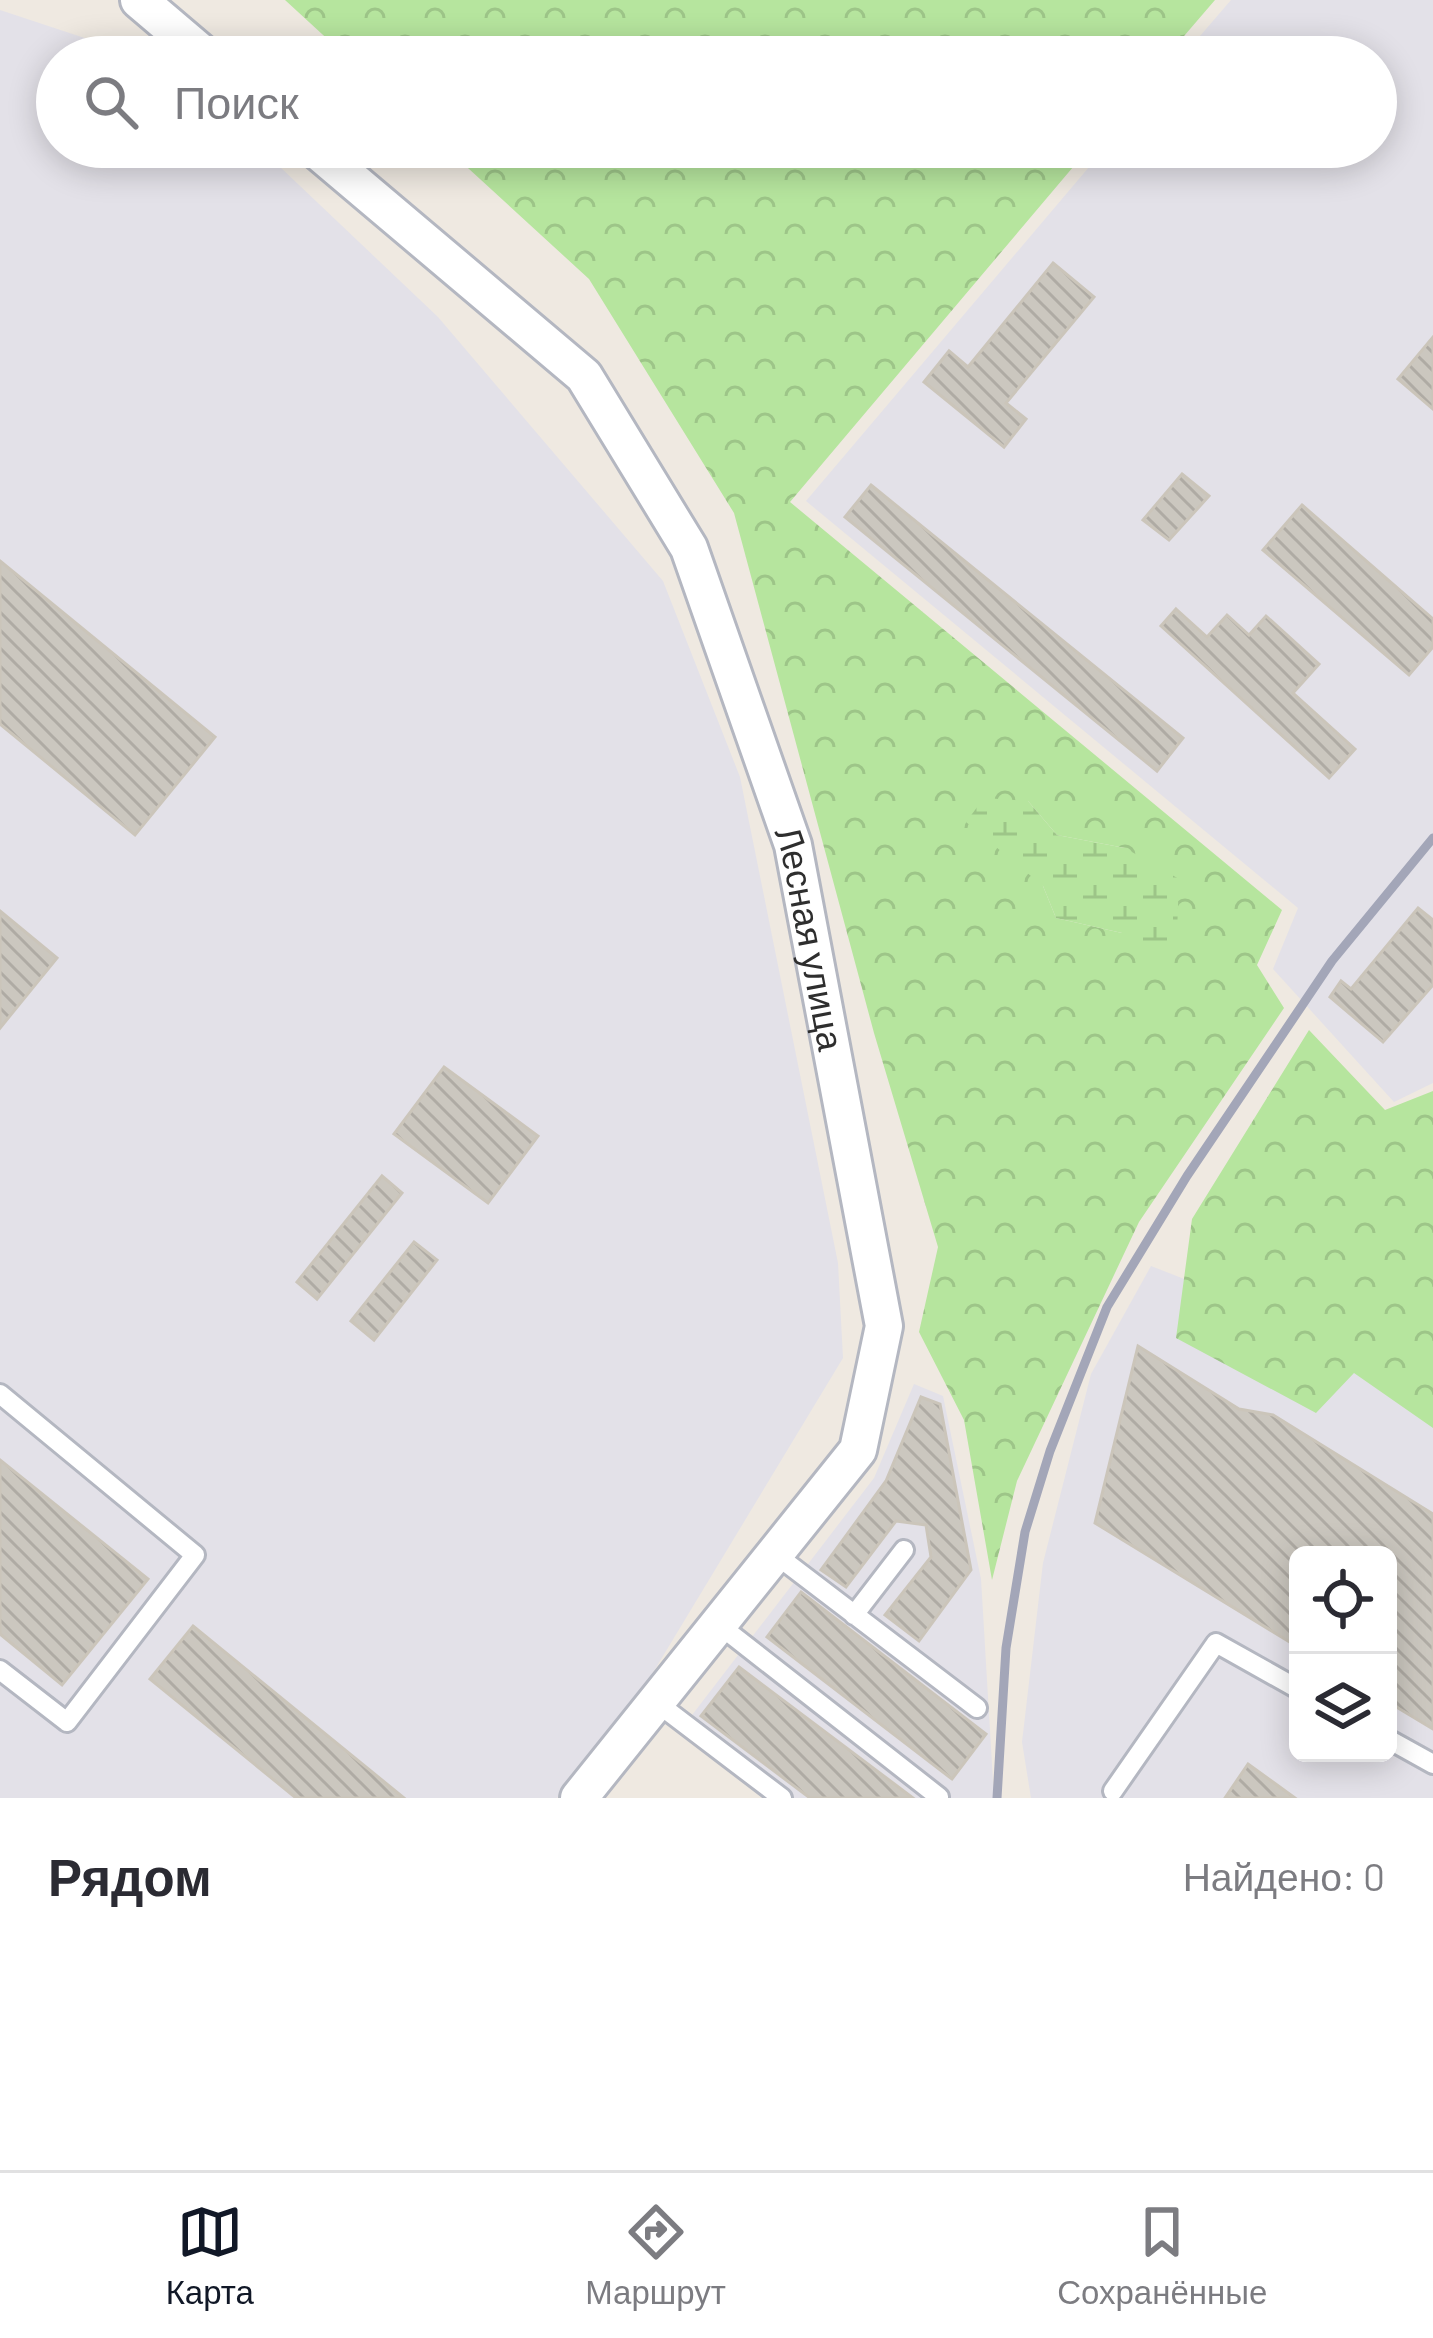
<!DOCTYPE html>
<html lang="ru">
<head>
<meta charset="utf-8">
<style>
  body { margin:0; font-family:Barlow,sans-serif; background:#f2f2f3; color:#2b2b33 }
  .controls { position:absolute; right:36px; bottom:36px; display:grid; overflow:hidden; border-radius:18px; box-shadow:0 6px 30px #0003 }
  .controls button { width:108px; height:108px; display:grid; place-items:center; padding:0; border:0; border-bottom:3px solid #e1e1e2; background:#fff; color:#2b2b33; font:60px sans-serif }
  .list { margin:0; padding:0; list-style:none }
  h2 { display:flex; justify-content:space-between; align-items:center; height:156px; margin:0; padding:0 48px; font-size:51px }
  h2 small { font-size:39px; font-weight:400; color:#7c7c81 }
  .icon { flex:none; width:66px; height:66px; fill:none; stroke:currentColor; stroke-width:2; stroke-linecap:round; stroke-linejoin:round }
  .map { position:relative; flex:none; width:1433px; height:1798px; overflow:hidden }
  .search { position:absolute; background:#fff; box-shadow:0 6px 30px #0003; left:36px; right:36px; top:36px; height:132px; display:flex; align-items:center; gap:30px; box-sizing:border-box; padding:0 42px; border-radius:66px; color:#7c7c81; font-size:45px }
  .sheet { height:372px; background:#fff }
  nav { display:flex; justify-content:space-around; align-items:center; box-sizing:border-box; height:168px; border-top:3px solid #e1e1e2; background:#fff; font-size:33px; color:#7c7c81 }
  nav a { display:grid; justify-items:center; gap:6px }
  nav .on { color:#111827 }
  .map>svg:first-child { display:block }
  .industrial { fill:#e3e1e8; fill-rule:evenodd }
  .forest { fill:url(#forest-crowns); fill-rule:evenodd }
  .wetland { fill:url(#wetland-marsh) }
  .building { fill:url(#building-back-hatch); stroke:#cbc5ba; stroke-width:3 }
  .lines { fill:none; stroke-linecap:round; stroke-linejoin:round }
  .service-casing { stroke:#b4b7c1; stroke-width:24 }
  .minor-casing { stroke:#b4b7c1; stroke-width:42 }
  .service { stroke:#fff; stroke-width:18 }
  .minor { stroke:#fff; stroke-width:36 }
  .rail { stroke:#a3a6b8; stroke-width:9 }
  .labels { text-anchor:middle; stroke-width:10; stroke-linejoin:round; paint-order:stroke }
  .street-label { font-size:36px; fill:#2e2e2e; stroke:#fff }
</style>
</head>
<body>
<div class="map">
<svg width="1433" height="1798" viewBox="0 0 1433 1798">
  <defs>
    <pattern id="forest-crowns" width="20" height="18" patternUnits="userSpaceOnUse" patternTransform="scale(3)"><rect width="20" height="18" fill="#b6e59e"/><path d="M2 6a3 3 0 1 1 6 0M12 15a3 3 0 1 1 6 0" fill="none" stroke="#9dc588"/></pattern>
    <pattern id="wetland-marsh" width="20" height="14" patternUnits="userSpaceOnUse" patternTransform="scale(3)"><rect width="20" height="14" fill="#b6e59e"/><path d="M1 5h8M5 5V1M11 12h8M15 12V8" fill="none" stroke="#9dc588"/></pattern>
    <pattern id="building-back-hatch" width="6" height="6" patternUnits="userSpaceOnUse" patternTransform="scale(3)"><rect width="6" height="6" fill="#cbc7bf"/><path d="M-1 5l2 2M0 0l6 6M5-1l2 2" fill="none" stroke="#afaba4"/></pattern>
  </defs>
  <rect width="100%" height="100%" fill="#efe9e1"/>
  <path class="industrial" d="M1231,0h202v1083l-39,19 -121,-133 25,-61 -492,-407 300,-354h270v-90h-194z
    M0,10l142,47h-85v90h202l179,170 225,264 77,196 98,486 5,95 -209,346 -77,94h-557z
    M1151,1266l282,110v422h-402l-9,-56 21,-179 48,-189zM1298,1555h90v198h-90z
    M914,1384l29,12 38,183 13,219h-227l-88,-66 195,-254z"/>
  <path class="forest" d="M285,0h930l-49,57h-819z
    M445,147h645l-300,355 492,408 -25,55 27,43 -145,214 -122,259 -25,99 -28,-160 -45,-88 19,-85 -64,-214 -140,-520 -145,-234zM1028,801l29,34 68,13 -3,85 -66,-15 -13,-32z
    M1309,1030l76,80 48,-19v337l-79,-55 -38,40 -140,-75 16,-119z"/>
  <path class="wetland" d="M984,798l44,3 29,34 68,13 54,31 -2,54 -38,29 -17,-29 -66,-15 -13,-32 -77,-64z"/>
  <path class="building" d="M1053,263l41,34 -88,106 20,16 -22,28 -80,-65 25,-31 19,16z
    M1433,337v72l-35,-30z
    M1182,474l27,22 -40,44 -26,-20z
    M871,485l312,253 -26,33 -312,-254z
    M1302,505l131,114v28l-24,28 -146,-125z
    M0,561l215,176 -80,98 -135,-111z
    M1176,609l31,28 20,-22 22,20 17,-19 53,48 -26,29 62,56 -26,29 -168,-152z
    M1418,908l15,12v65l-50,57 -53,-45 11,-16 10,8z
    M0,911l57,47 -57,70z
    M444,1067l94,69 -50,67 -94,-69z
    M382,1176l20,17 -85,106 -20,-17z
    M414,1242l23,18 -63,80 -23,-19z
    M1138,1346l101,63 34,6 160,99v215l-45,-27v-147h-90v92l-203,-124z
    M921,1397l19,7 31,166 -52,71 -34,-26 46,-58 -5,-32 -30,-4 -50,66 -25,-17 65,-89z
    M0,1460l148,119 -86,106 -62,-51z
    M801,1592l185,142 -34,45 -185,-142z
    M193,1626l211,172h-108l-146,-119z
    M739,1667l174,131h-103l-109,-82z
    M1248,1764l47,34h-70z"/>
  <g class="lines">
    <g class="service-casing">
      <path id="service" d="M0,1394l195,161 -128,167 -67,-52
        M775,1554l202,154
        M854,1615l50,-65
        M718,1624l221,173
        M656,1702l126,96
        M1388,1739l45,25
        M1113,1791l103,-148 82,46"/>
    </g>
    <g class="minor-casing">
      <g id="minor">
        <path d="M139,0l67,57"/>
        <path id="s1" d="M313,147l271,229 105,172 104,297 91,481 -26,124 -279,348"/>
      </g>
    </g>
    <use href="#service" class="service"/>
    <use href="#minor" class="minor"/>
    <path class="rail" d="M997,1798l9,-150 19,-116 25,-81 57,-144 80,-131 145,-215 101,-123"/>
  </g>
  <g class="labels">
    <g class="street-label">
      <text dy="13" stroke="none"><textPath href="#s1" startOffset="966">Лесная улица</textPath></text>
    </g>
  </g>
</svg>
<div class="controls">
<button><svg class="icon" aria-label="locate" viewBox="0 0 24 24"><circle cx="12" cy="12" r="6"/><path d="M12 2v4M12 18v4M2 12h4M18 12h4"/></svg></button>
<button><svg class="icon" aria-label="layers" viewBox="0 0 24 24"><path d="M12 4l9 5-9 5-9-5zM3 14l9 5 9-5"/></svg></button>
</div>
<div class="search"><svg class="icon" aria-label="search" viewBox="0 0 24 24"><circle cx="10" cy="10" r="6"/><path d="M15 15l6 6"/></svg>Поиск</div>
</div>
<section class="sheet">
<h2>Рядом<small>Найдено: 0</small></h2>
<ul class="list">
</ul>
</section>
<nav>
<a class="on"><svg class="icon" aria-label="map" viewBox="0 0 24 24"><path d="M3 6l6-2 6 2 6-2v14l-6 2-6-2-6 2zM9 4v14M15 6v14"/></svg>Карта</a>
<a><svg class="icon" aria-label="directions" viewBox="0 0 24 24"><path d="M12 3l9 9-9 9-9-9zM9 14v-3h6M13 9l2 2-2 2"/></svg>Маршрут</a>
<a><svg class="icon" aria-label="saved" viewBox="0 0 24 24"><path d="M7 4h10v16l-5-4-5 4z"/></svg>Сохранённые</a>
</nav>
</body>
</html>
